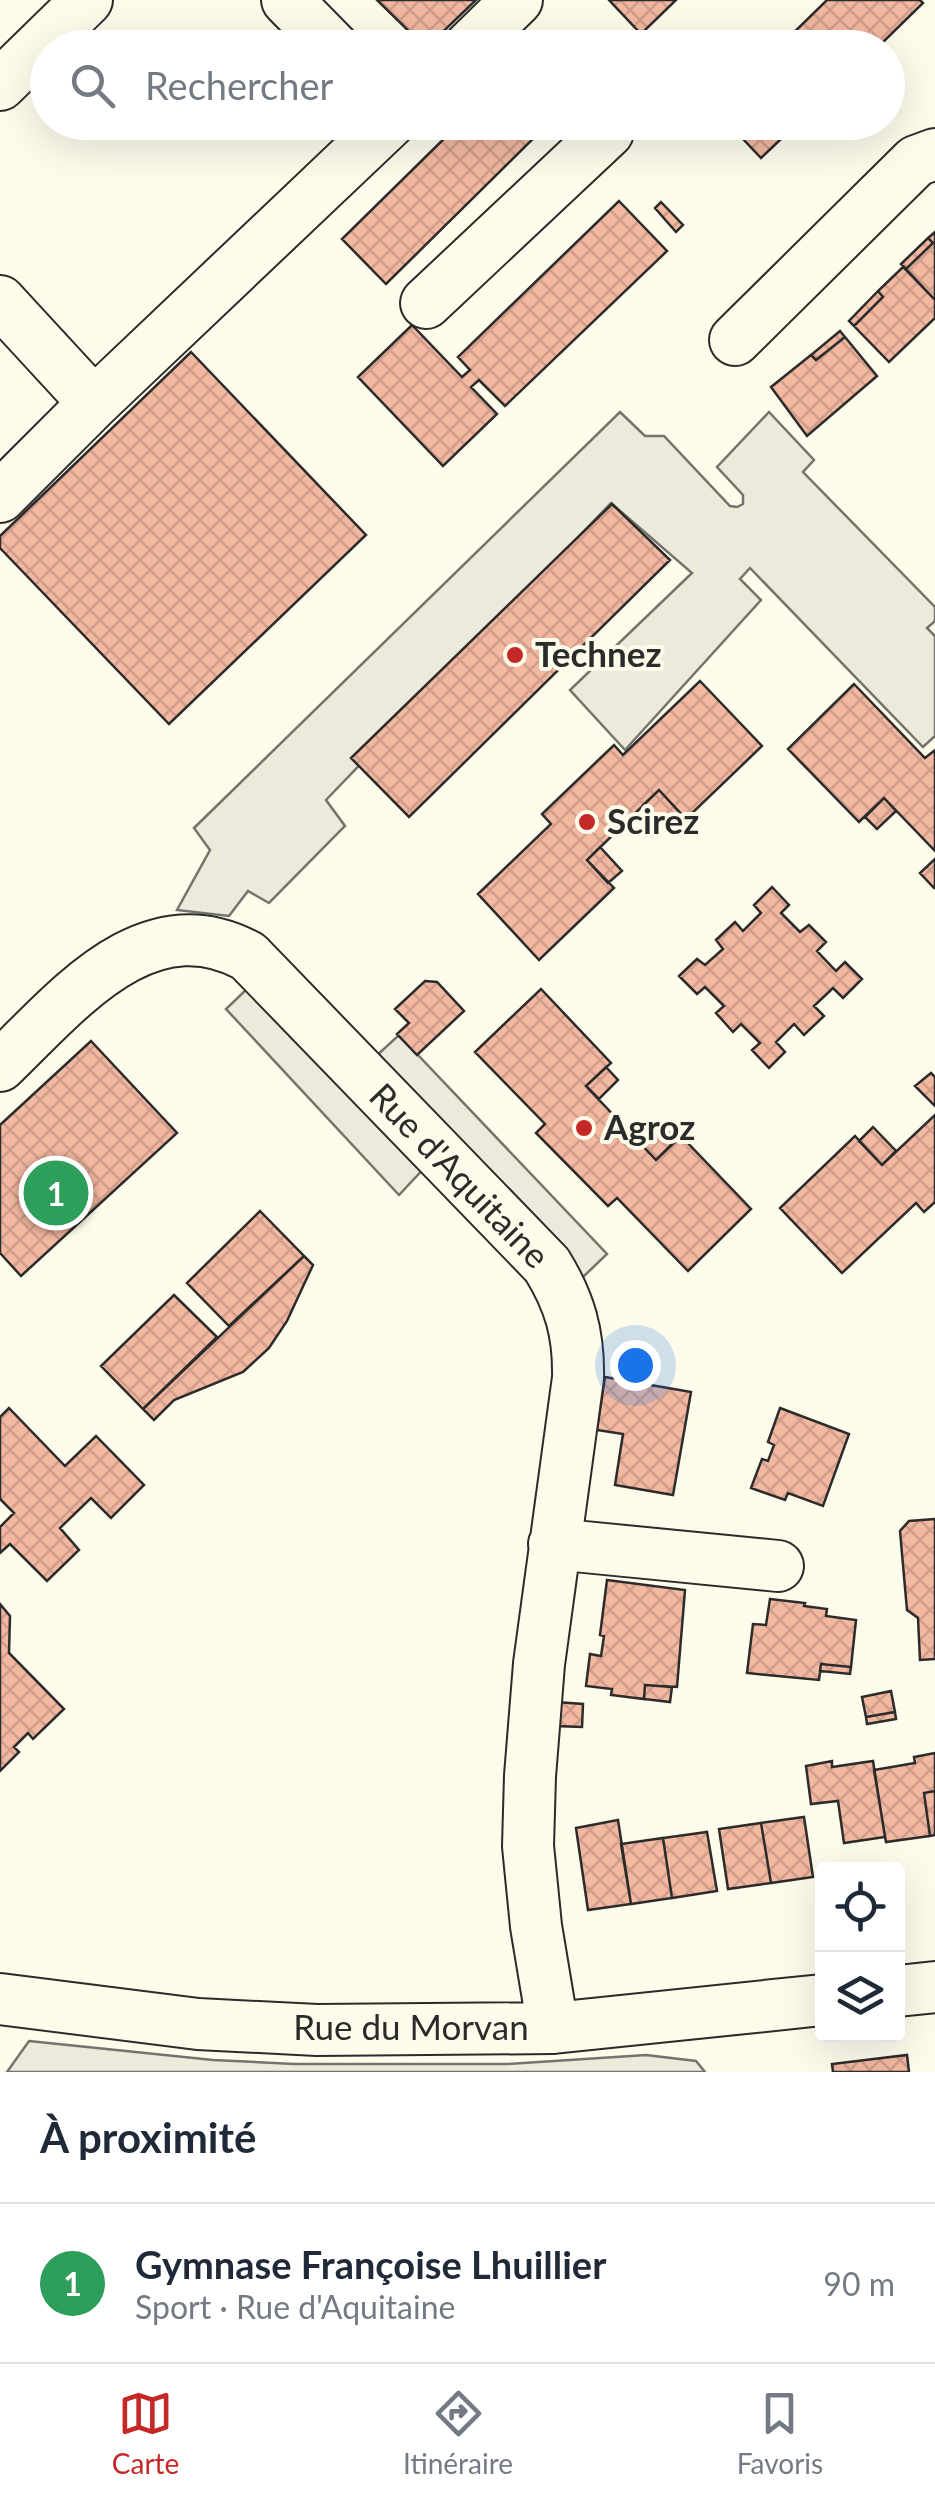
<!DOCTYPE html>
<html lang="fr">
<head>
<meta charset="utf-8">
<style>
  body { margin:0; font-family:Lato,sans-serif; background:#f2f2f3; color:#1f2937 }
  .controls { position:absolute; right:30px; bottom:30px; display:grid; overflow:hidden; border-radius:10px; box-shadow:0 10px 40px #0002 }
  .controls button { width:90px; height:90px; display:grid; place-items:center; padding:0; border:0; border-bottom:2px solid #e0e1e3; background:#fff; color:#1f2937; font:50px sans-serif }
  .you { position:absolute; left:635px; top:1365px; width:35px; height:35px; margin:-25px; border:8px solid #fff; border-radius:50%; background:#1a73e8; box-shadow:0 0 0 15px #1a73e833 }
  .badge { display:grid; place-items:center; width:65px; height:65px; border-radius:50%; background:#c62828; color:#fff; font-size:32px; font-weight:700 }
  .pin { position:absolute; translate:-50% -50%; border:5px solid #fff; box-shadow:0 2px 10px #0006 }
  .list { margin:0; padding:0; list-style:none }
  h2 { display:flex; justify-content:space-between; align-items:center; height:130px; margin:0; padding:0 40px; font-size:42px }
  h2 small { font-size:32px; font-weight:400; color:#747a83 }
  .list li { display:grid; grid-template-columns:65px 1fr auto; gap:30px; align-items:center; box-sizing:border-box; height:160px; padding:0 40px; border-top:2px solid #e0e1e3 }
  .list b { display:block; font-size:38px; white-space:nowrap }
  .list p { margin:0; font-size:32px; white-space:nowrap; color:#747a83 }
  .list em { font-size:32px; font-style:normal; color:#747a83 }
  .icon { flex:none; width:55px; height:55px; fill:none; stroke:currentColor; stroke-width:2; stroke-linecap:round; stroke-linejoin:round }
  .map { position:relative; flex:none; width:935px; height:2072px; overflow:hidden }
  .search { position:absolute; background:#fff; box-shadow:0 10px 40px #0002; left:30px; right:30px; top:30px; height:110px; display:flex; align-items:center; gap:25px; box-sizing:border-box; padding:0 35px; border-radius:55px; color:#747a83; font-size:38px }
  .sheet { height:290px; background:#fff }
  nav { display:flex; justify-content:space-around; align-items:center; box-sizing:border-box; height:140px; border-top:2px solid #e0e1e3; background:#fff; font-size:28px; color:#747a83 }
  nav a { display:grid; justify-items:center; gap:5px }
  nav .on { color:#c62828 }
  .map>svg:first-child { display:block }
  .parking { fill:#eceadb; stroke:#74746e; stroke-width:2.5 }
  .building { fill:url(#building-cross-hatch); stroke:#2b2b2b; stroke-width:2.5 }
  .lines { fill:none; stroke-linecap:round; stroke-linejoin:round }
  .minor-casing { stroke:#2b2b2b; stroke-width:54 }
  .minor { stroke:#fdfbea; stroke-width:50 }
  .poi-dot { fill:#c62828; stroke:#fdfbea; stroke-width:4 }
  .labels { text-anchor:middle; stroke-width:8; stroke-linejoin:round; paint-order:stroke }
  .poi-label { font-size:35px; font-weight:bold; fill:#2b2b2b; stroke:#fdfbea; text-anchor:start }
  .street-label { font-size:35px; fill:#2b2b2b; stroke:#fdfbea }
</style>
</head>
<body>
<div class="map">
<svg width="935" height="2072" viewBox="0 0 935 2072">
  <defs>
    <pattern id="building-cross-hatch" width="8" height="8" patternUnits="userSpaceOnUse" patternTransform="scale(2.5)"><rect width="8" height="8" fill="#f2b8a0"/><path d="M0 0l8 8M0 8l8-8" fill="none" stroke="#d09e8a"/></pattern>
  </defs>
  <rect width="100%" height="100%" fill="#fdfbea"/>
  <path class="parking" d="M620,412l25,24h19l66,70 7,1 6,-3v-9l-26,-28 52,-55 45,48 -11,12 132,135v14l-8,7 8,8v100l-12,11 -173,-179 -10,11 21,21 -136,150 -55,-60 122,-117 -81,-70 -285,297 19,26 -76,77 -21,-12 -19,25 -52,-6 33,-60 -16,-22z
    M252,984l176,180 -29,31 -173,-186z
    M399,1035l208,219 -24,23 -209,-219z
    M29,2041l184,19 81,4h214l138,-9 50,6 9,11h-698z"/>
  <path class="building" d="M377,0h99l-50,48z
    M609,0h67l-35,34z
    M827,0h93l3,3 -46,45h-99z
    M461,122l86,3 -161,159 -44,-45z
    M727,122h72l-38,36z
    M619,201l48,50 -162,155 -26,-26 -8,7 26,27 -54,52 -85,-89 54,-52 50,52 8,-7 -12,-13z
    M661,202l22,23 -7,7 -21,-24z
    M935,232v68l-29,-31 27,-26 -5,-5z
    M928,238l5,5 -27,26 -5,-5z
    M903,267l32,33v18l-46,44 -35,-36 29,-29 -5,-6z
    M878,291l5,6 -29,29 -5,-5z
    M840,331l5,6 -29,23 -5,-5z
    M845,337l32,39 -70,60 -36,-49 40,-32 5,5z
    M191,352l175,183 -197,189 -169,-176v-12z
    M612,504l58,56 -261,257 -58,-59z
    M700,681l62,65 -76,73 -27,-29 -72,70 27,28 -75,72 -61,-66 73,-70 -9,-10 72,-69 9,10z
    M854,684l71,74 10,-8v101l-51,-53 -25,24 -71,-73z
    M659,790l22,24 -17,15 -21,-24z
    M884,798l12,13 -19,18 -12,-12z
    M600,847l22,24 -14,12 -21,-23z
    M935,859v28l-1,1 -14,-15z
    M772,887l17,18 -8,8 19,19 9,-7 17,17 -9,9 19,20 9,-9 17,17 -19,19 -10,-10 -19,18 10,10 -20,19 -10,-11 -18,18 9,10 -16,16 -17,-18 8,-7 -19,-19 -8,8 -17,-19 8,-7 -19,-19 -8,7 -18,-18 18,-17 8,6 18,-16 -7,-9 19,-18 8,9 18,-18 -7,-8z
    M425,981l12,1 27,29 -47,44 -20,-21 12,-11 -14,-14z
    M541,989l70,74 -25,23 54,57 16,17 25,-24 70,73 -63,62 -71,-73 -9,8 -72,-73 9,-9 -70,-72z
    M91,1041l86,92 -156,143 -21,-23v-128z
    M606,1067l12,13 -19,19 -13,-13z
    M931,1073l4,4v29l-20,-20z
    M935,1115v87l-11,10 -8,-9 -74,70 -62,-65 75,-72 27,29z
    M660,1123l16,17 -20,20 -16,-17z
    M873,1127l23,24 -14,14 -23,-24z
    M260,1211l44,45 -75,70 -42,-43z
    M304,1256l9,9 -26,56 -18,27 -26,24 -69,28 -20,20 -11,-11z
    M174,1295l43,42 -74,72 -42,-43z
    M605,1377l86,15 -18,103 -58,-10 8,-51 -26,-4z
    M9,1408l56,58 31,-30 48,49 -33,33 -20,-20 -31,30 19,22 -32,31 -37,-37 -10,9v-26l14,-14 -14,-14v-82z
    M780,1408l69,26 -26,72 -35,-13 -3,7 -34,-12 11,-29 6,2 6,-16 -6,-3z
    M935,1519v140l-15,1 -2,-42 -11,-8 -7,-79 9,-10z
    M607,1580l78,10 -8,97 -32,-2 -1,14 -33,-4 1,-6 -26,-3 4,-32 11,2 3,-20 -4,-1z
    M770,1599l35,4 -1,3 23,3 -1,7 30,4 -5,47 -30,-3 -2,16 -72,-7 6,-49 13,1z
    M0,1604l10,12 -1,37 55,56 -31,30 -5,-6 -14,14 5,5 -19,19z
    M821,1664l30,3 -1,7 -30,-3z
    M645,1685l27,2 -2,15 -26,-3z
    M891,1691l4,21 -29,5 -4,-20z
    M556,1702l27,2 -1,23 -27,-1z
    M895,1712l1,7 -29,5 -1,-7z
    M935,1753v38l-11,2 6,43 -44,6 -12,-72 41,-7 -1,-6z
    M832,1761v6l41,-6 12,76 -41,6 -6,-42 -27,3 -5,-38z
    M935,1791v44l-5,1 -6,-43z
    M804,1817l9,60 -42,6 -10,-60z
    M618,1820l13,84 -43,6 -12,-82z
    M761,1823l10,60 -43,6 -9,-60z
    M707,1832l10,59 -45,7 -9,-60z
    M663,1838l9,60 -41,6 -10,-60z
    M907,2055l2,17h-76l-1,-8z"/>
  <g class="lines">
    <g class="minor-casing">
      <path id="minor" d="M287,0l47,48
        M468,48l49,-48
        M0,85l87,-85
        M0,301l94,102 -94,94
        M426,303l182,-171 -9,-10
        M735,340l181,-179 19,-7
        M94,403l296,-281
        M0,1066c67,-64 146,-165 248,-110l299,309c23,37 32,69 31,113l-39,286 -9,112 -2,70 8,80 17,102
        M554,1544l224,22
        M898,1991l37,-4
        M0,1999l198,25 119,6 236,-2 269,-28"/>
    </g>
    <use href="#minor" class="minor"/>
  </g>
  <g class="poi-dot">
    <circle cx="515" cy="655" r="10"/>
    <circle cx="587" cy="822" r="10"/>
    <circle cx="584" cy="1128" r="10"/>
  </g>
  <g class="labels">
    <g class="poi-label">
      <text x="535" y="667">Technez</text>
      <text x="607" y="834">Scirez</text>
      <text x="604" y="1140">Agroz</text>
    </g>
    <g class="street-label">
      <text transform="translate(459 1176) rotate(46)" y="12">Rue d'Aquitaine</text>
      <text x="411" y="2040">Rue du Morvan</text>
    </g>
  </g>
</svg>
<div class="controls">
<button><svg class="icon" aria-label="locate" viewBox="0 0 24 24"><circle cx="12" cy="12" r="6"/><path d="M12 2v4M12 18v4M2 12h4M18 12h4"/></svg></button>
<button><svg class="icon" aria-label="layers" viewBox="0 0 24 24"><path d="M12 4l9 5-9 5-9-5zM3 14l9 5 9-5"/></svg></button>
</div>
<div class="you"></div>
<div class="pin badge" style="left:56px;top:1193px;background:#2e9e5b">1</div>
<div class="search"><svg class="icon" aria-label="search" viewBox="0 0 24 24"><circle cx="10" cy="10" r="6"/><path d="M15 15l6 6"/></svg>Rechercher</div>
</div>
<section class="sheet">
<h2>À proximité<small></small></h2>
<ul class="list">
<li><span class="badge" style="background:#2e9e5b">1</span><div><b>Gymnase Françoise Lhuillier</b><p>Sport · Rue d'Aquitaine</p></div><em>90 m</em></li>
</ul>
</section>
<nav>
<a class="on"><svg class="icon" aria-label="map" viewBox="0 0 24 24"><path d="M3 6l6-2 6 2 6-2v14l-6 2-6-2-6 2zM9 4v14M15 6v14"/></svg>Carte</a>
<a><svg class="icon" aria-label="directions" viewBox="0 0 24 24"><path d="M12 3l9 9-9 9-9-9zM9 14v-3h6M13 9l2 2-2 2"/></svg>Itinéraire</a>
<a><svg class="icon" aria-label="saved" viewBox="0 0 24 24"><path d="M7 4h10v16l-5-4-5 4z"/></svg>Favoris</a>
</nav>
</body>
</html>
